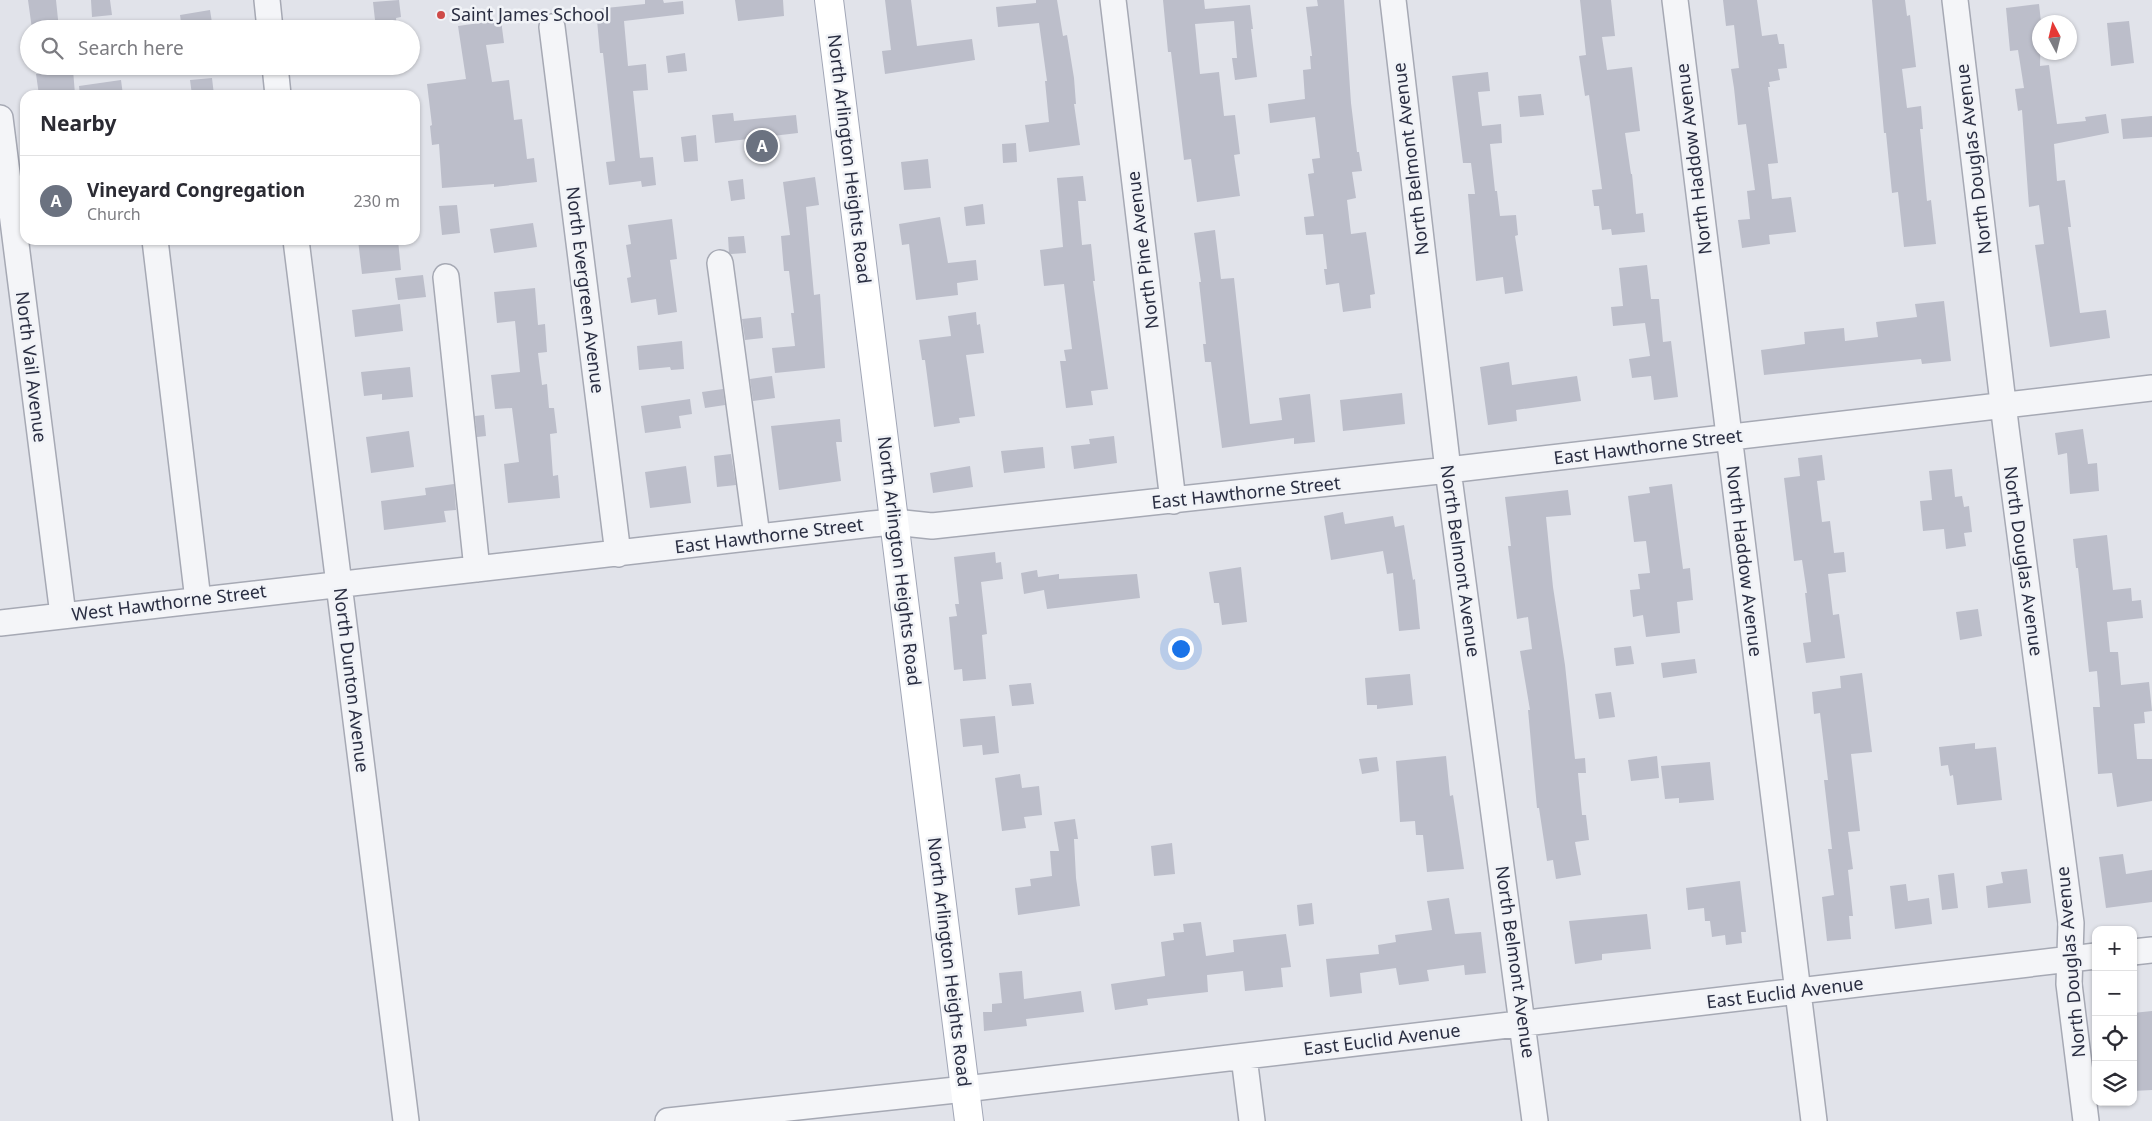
<!DOCTYPE html>
<html lang="en">
<head>
<meta charset="utf-8">
<style>
  body { margin:0; font-family:"Noto Sans",sans-serif; background:#f2f2f3; color:#2b2b33 }
  .controls { position:absolute; right:15px; bottom:15px; display:grid; overflow:hidden; border-radius:10px; box-shadow:0 1px 4px #0004 }
  .controls button { width:45px; height:45px; display:grid; place-items:center; padding:0; border:0; border-bottom:1px solid #e1e1e2; background:#fff; color:#2b2b33; font:25px sans-serif }
  .compass { position:absolute; left:2032px; top:15px; width:45px; height:45px; border-radius:50%; background:#fff; box-shadow:0 1px 4px #0004; rotate:353deg }
  .you { position:absolute; left:1180px; top:648px; width:18px; height:18px; margin:-12px; border:4px solid #fff; border-radius:50%; background:#1a73e8; box-shadow:0 0 0 8px #1a73e833 }
  .badge { display:grid; place-items:center; width:32px; height:32px; border-radius:50%; background:#111827; color:#fff; font-size:16px; font-weight:700 }
  .pin { position:absolute; translate:-50% -50%; border:2px solid #fff; box-shadow:0 1px 5px #0006 }
  .list { margin:0; padding:0; list-style:none }
  h2 { display:flex; justify-content:space-between; align-items:center; height:65px; margin:0; padding:0 20px; font-size:21px }
  h2 small { font-size:16px; font-weight:400; color:#7c7c81 }
  .list li { display:grid; grid-template-columns:32px 1fr auto; gap:15px; align-items:center; box-sizing:border-box; height:90px; padding:0 20px; border-top:1px solid #e1e1e2 }
  .list b { display:block; font-size:19px; white-space:nowrap }
  .list p { margin:0; font-size:16px; white-space:nowrap; color:#7c7c81 }
  .list em { font-size:16px; font-style:normal; color:#7c7c81 }
  .icon { flex:none; width:28px; height:28px; fill:none; stroke:currentColor; stroke-width:2; stroke-linecap:round; stroke-linejoin:round }
  .map { position:relative; flex:none; width:2152px; height:1121px; overflow:hidden }
  .search { position:absolute; background:#fff; box-shadow:0 1px 4px #0004; left:20px; top:20px; width:400px; height:55px; display:flex; align-items:center; gap:12px; box-sizing:border-box; padding:0 18px; border-radius:28px; color:#7c7c81; font-size:19px }
  .panel { position:absolute; background:#fff; box-shadow:0 1px 4px #0004; left:20px; top:90px; width:400px; height:155px; border-radius:15px }
  .map>svg:first-child { display:block }
  .building { fill:#bcbeca }
  .lines { fill:none; stroke-linecap:round; stroke-linejoin:round }
  .minor-casing { stroke:#a6a9b4; stroke-width:28 }
  .major-casing { stroke:#a1a6b6; stroke-width:30 }
  .minor { stroke:#f4f5f8; stroke-width:25 }
  .major { stroke:#fff; stroke-width:28 }
  .poi-dot { fill:#ce4a48; stroke:#f1f3f7; stroke-width:2 }
  .labels { text-anchor:middle; stroke-width:5; stroke-linejoin:round; paint-order:stroke }
  .poi-label { font-size:18px; fill:#2a2e42; stroke:#f1f3f7; text-anchor:start }
  .street-label { font-size:18px; fill:#2a2e42; stroke:#f1f3f7 }
</style>
</head>
<body>
<div class="map">
<svg width="2152" height="1121" viewBox="0 0 2152 1121">
  <rect width="100%" height="100%" fill="#e1e3ea"/>
  <path class="building" d="M28,0h28l3,29h-27z
    M91,0h19l2,15 -20,2z
    M399,0l2,17 -5,1 1,11h-21l-3,-27z
    M645,0h18l1,3 19,-2 1,13 -60,7 4,45 18,-2 2,26 -15,1 7,67 13,-1 3,28 -14,2 -1,-6 -32,4 -3,-23 9,-1 -12,-108h-3l-4,-44 49,-5z
    M735,0h48l1,16 -46,5z
    M885,0h26l6,46 55,-7 3,21 -90,14 -3,-23 9,-1z
    M1036,0h21l6,36 4,-1 7,43 2,26h-2l6,41 -51,7 -4,-27 24,-3 -4,-41h2l-8,-58 -41,4 -2,-20 40,-4z
    M1163,0h41l1,9 45,-4 3,24h-2l6,48 -22,3 -3,-22h5l-3,-37 -39,3 5,50 19,-2 5,44 11,-1 5,39 -6,1 6,41 -43,6 -6,-43 -7,1 -13,-108h-3z
    M1317,0h27l7,103 6,49h2l3,19 -10,1 4,26 -9,2 4,34 15,-2 9,62 -5,1 1,13 -28,4 -4,-29 -13,2 -2,-16h3l-4,-35 -17,1 -2,-18 10,-1 -6,-42 6,-1 -2,-14 8,-1 -5,-41 -45,6 -2,-19 37,-5 -2,-29 8,-1 -1,-13h2l-6,-49 12,-1z
    M1580,0h31l4,36 -13,1 5,33 25,-3 8,64 -15,2 6,41h1l4,40 7,-1 2,19 -33,3 -1,-6 -9,1 -3,-24h-5l-2,-16 10,-1 -13,-94 -4,1 -6,-40 7,-1z
    M1723,0h34l5,36 15,-2 2,10h5l3,24 -9,1 2,11 -11,2 1,5h-2l10,76 -10,1 4,35 19,-2 5,35 -27,3 1,9 -28,4 -4,-28 12,-1 -3,-28 8,-1 -9,-66 -8,1 -4,-37 -3,-19 8,-1 -5,-43 -8,1z
    M1872,0h33l2,16 3,-1 6,52 -14,2 5,39 14,-2 2,23h-3l7,72 4,-1 5,44 -32,3 -6,-55 -6,1 -6,-60h-2z
    M2039,4l2,18 -1,44 9,-1 8,59 29,-3 -1,-4 21,-3 3,19 -55,11 3,37 8,-1 6,47h-3l12,86 26,-3 4,28 -60,9 -15,-102 9,-1 -5,-39 -10,2 -7,-97 -4,1 -3,-22 9,-1 -6,-38 -8,1 -4,-43z
    M210,10l3,19h-31l-2,-14z
    M501,20l3,23 -18,2 6,37 17,-2 5,40 8,-1 5,40 7,-1 3,24 -43,5v-3l-52,4 -3,-44 -7,1 -2,-19 2,-1 -5,-41 39,-5 -8,-53z
    M2129,21l5,42 -23,3 -4,-43z
    M685,53l2,18 -19,2 -2,-17z
    M73,70l2,24 -36,1 -3,-21z
    M1488,72l2,19 -12,1 4,34 19,-2 1,19 -12,1 5,47h2l3,25 16,-1 2,20 -3,1 8,55 -18,3 -2,-17 -27,4 -8,-87h7l-4,-31h-8l-11,-87z
    M212,78l2,17h-22l-2,-15z
    M121,80l2,15h-43l-1,-9z
    M1541,94l3,21 -24,2 -2,-21z
    M733,113l1,8 62,-6 2,18 -83,10 -3,-28z
    M2152,116v21l-29,2 -2,-20z
    M696,135l2,26 -14,1 -3,-25z
    M1016,143l1,19 -14,1 -1,-19z
    M928,159l3,29 -27,2 -3,-28z
    M1083,176l3,25h-8l4,44 9,-1 4,37h-2l15,108 -17,2 2,14 -27,3 -6,-47h6l-2,-11 8,-1 -8,-65 -20,2 -4,-36 23,-3 -6,-69z
    M815,177l4,28 -13,2 8,88 6,-1 5,74 -50,5 -3,-25 23,-2 -4,-33h3l-5,-42h-5l-3,-35 9,-1 -7,-53z
    M743,179l2,20 -14,2 -3,-20z
    M983,204l2,20 -19,2 -2,-19z
    M457,205l3,28 -18,2 -3,-29z
    M940,217l8,46 28,-3 2,20 -21,3 1,12 -42,5 -7,-56 -7,1 -3,-21z
    M672,219l5,40 -7,1 7,52 -19,3 -2,-16 -25,4 -4,-25 4,-1 -5,-32 5,-1 -3,-19z
    M533,223l4,24 -43,6 -4,-24z
    M1215,230l6,49 13,-1 16,146 32,-4 -3,-22 31,-4 5,48 -21,2v-6l-72,10 -11,-86h-6l-2,-18h3l-7,-62h2l-7,-49z
    M744,236l2,17 -15,1 -2,-1 -1,-16z
    M358,240h40l3,30 -39,4z
    M1647,265l4,34h8l4,43 8,-1 7,56 -24,3 -3,-24 -19,2 -3,-19 21,-3 -5,-33 -32,3 -2,-19 12,-1 -4,-38z
    M423,275l3,22 -28,3 -3,-22z
    M535,288l3,37 7,-1 2,28 -9,1 4,32 5,-1 2,24h5l3,25 -7,1 3,42 5,-1 2,23 -52,5 -4,-39 15,-2 -7,-54 -17,1 -4,-34 29,-3 -5,-51 -18,2 -3,-31z
    M1944,301l7,60 -29,3 -1,-5 -157,16 -3,-25 44,-6 -1,-12 40,-4 1,13 33,-4 -2,-15 41,-5 -2,-13z
    M400,304l3,27 -48,6 -3,-27z
    M976,312l1,13 3,-1 4,29 -18,2 9,61 -16,2 1,5 -26,4 -9,-67h-3l-3,-20 32,-4 -3,-20z
    M761,317l2,21 -18,2 -3,-21z
    M682,341l2,28 -13,1 -1,-3 -31,3 -2,-24z
    M1509,362l3,23 65,-9 4,25 -65,9 1,11 -29,4 -8,-58z
    M410,367l3,30 -31,3v-6l-18,2 -3,-24z
    M772,376l3,22 -22,3 -3,-22z
    M723,389l2,16 -20,3 -3,-16z
    M1402,393l3,31 -62,7 -3,-31z
    M690,399l2,15 -13,2 2,12 -36,5 -4,-27z
    M484,415l2,21 -9,1 -2,-21z
    M840,419l2,23h-6l5,39 -62,9 -8,-64z
    M2083,429l5,35 9,-1 2,28 -29,3 -3,-41 -9,2 -3,-22z
    M409,431l5,36 -43,6 -5,-36z
    M1114,436l3,27 -43,6 -3,-23 19,-2 -1,-5z
    M1043,447l2,21 -41,5 -3,-22z
    M731,454l5,31 -19,2 -3,-31z
    M1822,455l3,25 -8,1 5,41 8,-1 4,32 10,-1 2,20 -18,2 5,41 6,-1 6,44 -39,5 -3,-20 8,-1 -6,-49h2l-5,-33 -8,1 -10,-83 16,-2 -2,-18z
    M686,466l5,37 -41,5 -5,-36z
    M970,466l3,21 -40,6 -3,-20z
    M1952,469l3,28 7,-1 2,11 5,-1 3,26 -8,1 2,13 -20,3 -2,-20 -21,2 -3,-30 12,-1 -3,-29z
    M454,484l2,26 -12,1 2,11 -62,8 -3,-29 45,-6 -1,-7z
    M1672,484l11,85 7,-1 3,32 -16,2 3,31 -34,4 -3,-22 -10,2 -3,-27 10,-1 -2,-15 12,-1 -4,-32 -12,1 -6,-46 22,-3 -1,-6z
    M1568,490l3,25 -25,2 7,70 12,78 10,94 10,-1 1,15h-8l4,42h4l3,25 -14,2 6,33 -25,4 -3,-19 -6,1 -8,-53h-2l-9,-98h2l-10,-59 12,-2 -4,-32 -11,2 -9,-73h3l-6,-49z
    M1343,512l2,12 48,-8 2,11 9,-2 9,55 2,-1 5,50 -21,2 -6,-58 -6,1 -4,-23 -52,9 -7,-44z
    M2107,535l6,55 18,-2 1,13 9,-1 2,18 -36,4 3,30h8l3,33 28,-3 3,29 -8,1 1,11 -11,1 3,35h15v42l-35,6 -5,-34 -14,1 -5,-67h7l-3,-36 -8,1 -11,-104h-2l-3,-29z
    M995,552l1,11 5,-1 2,17 -22,3 6,52 -5,1 4,44 -23,2 -1,-12 -8,1 -5,-53 8,-1 -2,-12h4l-5,-47z
    M1241,567l6,55 -25,3 -3,-22h-5l-5,-31z
    M1037,570l1,7 21,-3v5l78,-5 3,24 -93,11 -3,-19 -20,4 -3,-21z
    M1978,609l4,27 -22,4 -4,-28z
    M1631,646l3,18 -18,2 -2,-18z
    M1695,659l2,14 -34,5 -2,-15z
    M1862,673l10,79 -21,2 9,77 -12,1 5,37 -5,1 5,46h-4l2,23 -24,2 -5,-44 12,-2 -6,-46h4l-8,-69h4l-8,-67 -6,1 -2,-22 29,-4 -1,-12z
    M1410,674l3,31 -36,4v-4h-10l-2,-27z
    M1031,683l3,21 -22,2 -3,-21z
    M1611,692l4,25 -16,2 -4,-25z
    M995,716l4,37 -16,2 -1,-10 -19,2 -3,-28z
    M1975,743v6l21,-2 6,53 -45,5 -4,-30 -3,1 -2,-11 -7,1 -2,-19z
    M1446,756l4,40 3,-1 11,74 -37,3 -4,-37h-7l-1,-14 -15,1 -4,-61z
    M1657,756l2,22 -28,3 -3,-21z
    M1377,757l2,14 -17,3 -3,-15z
    M1710,762l4,38 -35,3v-5l-14,1 -4,-33z
    M1020,774l2,14 17,-2 3,29 -18,2 2,11 -24,3 -7,-53z
    M1075,819l3,20h-4l2,39 4,28 -62,9 -3,-27 16,-2 -1,-7 22,-3 -2,-25h9l-5,-29z
    M1172,843l3,31 -21,2 -3,-30z
    M2123,854l3,20 26,-4v32l-46,6 -7,-51z
    M2027,869l4,34 -43,5 -2,-22 17,-3 -2,-11z
    M1954,873l4,35 -16,2 -4,-35z
    M1740,881l6,51h-5l1,11 -16,2 -1,-10 -13,2 -2,-16h-5l-1,-13 -16,2 -2,-22z
    M1906,884l2,17 21,-3 3,26 -37,5 -5,-43z
    M1449,898l6,36 26,-2 5,41 -21,2 -1,-10 -37,5 2,11 -30,4 -3,-17 -36,5 2,20 -32,4 -4,-38 53,-5 -1,-9 18,-3 -1,-7 37,-5 -5,-29z
    M1312,903l2,21 -15,2 -2,-21z
    M1647,914l4,35 -49,5v6l-27,4 -6,-43z
    M1201,922l5,34 28,-4 -1,-12 53,-6 5,33 -10,1 2,19 -38,4 -2,-20 -36,4 1,17 -61,7 1,6 -33,5 -4,-26 54,-8 -4,-34 13,-2 -1,-7 11,-1 -1,-8z
    M1022,971l2,28 57,-8 3,21 -58,7 1,7 -43,5 -1,-19h9v-8l10,-1 -3,-30z
    M2152,1011v79l-19,1v-78z"/>
  <g class="lines">
    <g class="minor-casing">
      <path id="minor" d="M267,0l3,29
        M1113,0l60,501
        M1393,0l55,470 87,651
        M1675,0l139,1121
        M1955,0l51,428 65,495 -2,61 17,137
        M552,27l66,527
        M275,66l3,29
        M0,118l63,497
        M155,240l43,360
        M296,240l110,881
        M720,263l37,273
        M446,277l31,292
        M0,623l872,-99 22,-2 38,4 516,-56 704,-82
        M2133,952l19,-2
        M1244,1057l8,64
        M668,1121l297,-32 1131,-133"/>
    </g>
    <g class="major-casing">
      <path id="major" d="M829,0l140,1121"/>
    </g>
    <use href="#minor" class="minor"/>
    <use href="#major" class="major"/>
  </g>
  <circle class="poi-dot" cx="441" cy="15" r="5"/>
  <g class="labels">
    <g class="poi-label">
      <text x="451" y="21">Saint James School</text>
    </g>
    <g class="street-label">
      <text transform="translate(849 159) rotate(83)" y="6">North Arlington Heights Road</text>
      <text transform="translate(1411 159) rotate(-97)" y="6">North Belmont Avenue</text>
      <text transform="translate(1694 159) rotate(-97)" y="6">North Haddow Avenue</text>
      <text transform="translate(1974 159) rotate(-97)" y="6">North Douglas Avenue</text>
      <text transform="translate(1143 250) rotate(-97)" y="6">North Pine Avenue</text>
      <text transform="translate(585 290) rotate(83)" y="6">North Evergreen Avenue</text>
      <text transform="translate(31 367) rotate(83)" y="6">North Vail Avenue</text>
      <text transform="translate(1648 447) rotate(-7)" y="6">East Hawthorne Street</text>
      <text transform="translate(1246 493) rotate(-6)" y="6">East Hawthorne Street</text>
      <text transform="translate(769 536) rotate(-7)" y="6">East Hawthorne Street</text>
      <text transform="translate(899 561) rotate(83)" y="6">North Arlington Heights Road</text>
      <text transform="translate(1460 561) rotate(82)" y="6">North Belmont Avenue</text>
      <text transform="translate(1744 561) rotate(83)" y="6">North Haddow Avenue</text>
      <text transform="translate(2023 561) rotate(82)" y="6">North Douglas Avenue</text>
      <text transform="translate(169 603) rotate(-7)" y="6">West Hawthorne Street</text>
      <text transform="translate(351 680) rotate(83)" y="6">North Dunton Avenue</text>
      <text transform="translate(949 962) rotate(83)" y="6">North Arlington Heights Road</text>
      <text transform="translate(1515 962) rotate(82)" y="6">North Belmont Avenue</text>
      <text transform="translate(2071 962) rotate(-95)" y="6">North Douglas Avenue</text>
      <text transform="translate(1785 993) rotate(-7)" y="6">East Euclid Avenue</text>
      <text transform="translate(1382 1040) rotate(-7)" y="6">East Euclid Avenue</text>
    </g>
  </g>
</svg>
<div class="controls">
<button>+</button>
<button>−</button>
<button><svg class="icon" aria-label="locate" viewBox="0 0 24 24"><circle cx="12" cy="12" r="6"/><path d="M12 2v4M12 18v4M2 12h4M18 12h4"/></svg></button>
<button><svg class="icon" aria-label="layers" viewBox="0 0 24 24"><path d="M12 4l9 5-9 5-9-5zM3 14l9 5 9-5"/></svg></button>
</div>
<svg class="compass" viewBox="-18 -18 36 36"><path d="M0-13l5 13h-10z" fill="#e53935"/><path d="M0 13l5-13h-10z" fill="#7c7c81"/></svg>
<div class="you"></div>
<div class="pin badge" style="left:762px;top:146px;background:#6b7280">A</div>
<div class="search"><svg class="icon" aria-label="search" viewBox="0 0 24 24"><circle cx="10" cy="10" r="6"/><path d="M15 15l6 6"/></svg>Search here</div>
<section class="panel">
<h2>Nearby<small></small></h2>
<ul class="list">
<li><span class="badge" style="background:#6b7280">A</span><div><b>Vineyard Congregation</b><p>Church</p></div><em>230 m</em></li>
</ul>
</section>
</div>
</body>
</html>
